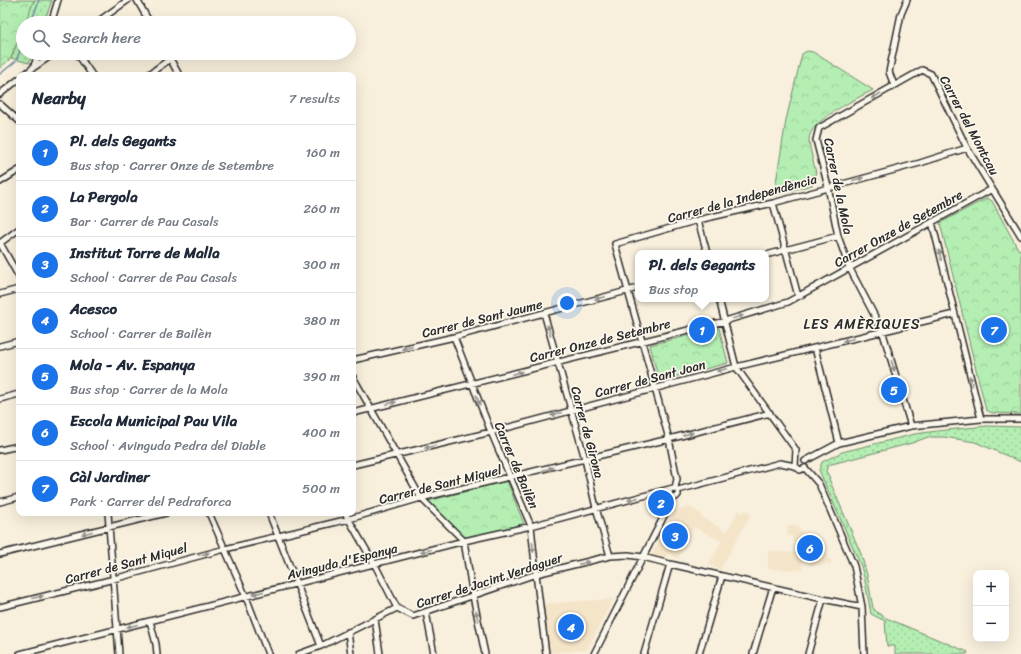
<!DOCTYPE html>
<html lang="en">
<head>
<meta charset="utf-8">
<style>
  body { margin:0; font-family:Sriracha,sans-serif; background:#f6f6f7; color:#1f2937 }
  .controls { position:absolute; right:12px; bottom:12px; display:grid; overflow:hidden; border-radius:8px; box-shadow:0 4px 16px #0002 }
  .controls button { width:36px; height:36px; display:grid; place-items:center; padding:0; border:0; border-bottom:1px solid #e0e1e3; background:#fff; color:#1f2937; font:20px sans-serif }
  .you { position:absolute; left:567px; top:303px; width:14px; height:14px; margin:-10px; border:3px solid #fff; border-radius:50%; background:#1a73e8; box-shadow:0 0 0 6px #1a73e833 }
  .badge { display:grid; place-items:center; width:26px; height:26px; border-radius:50%; background:#1a73e8; color:#fff; font-size:13px; font-weight:700 }
  .pin { position:absolute; translate:-50% -50%; border:2px solid #fff; box-shadow:0 1px 4px #0006 }
  .popup { position:absolute; left:635px; top:250px; width:134px; height:52px; box-sizing:border-box; display:grid; place-content:center; border-radius:8px; background:#fff; filter:drop-shadow(0 1px 3px #0005); font-size:13px; white-space:nowrap; color:#747a83 }
  .popup b { font-size:15px; color:#1f2937 }
  .popup::after { content:''; position:absolute; left:50%; top:100%; margin-left:-8px; border:8px solid transparent; border-top-color:#fff }
  .list { margin:0; padding:0; list-style:none }
  h2 { display:flex; justify-content:space-between; align-items:center; height:52px; margin:0; padding:0 16px; font-size:17px }
  h2 small { font-size:13px; font-weight:400; color:#747a83 }
  .list li { display:grid; grid-template-columns:26px 1fr auto; gap:12px; align-items:center; box-sizing:border-box; height:56px; padding:0 16px; border-top:1px solid #e0e1e3 }
  .list b { display:block; font-size:15px; white-space:nowrap }
  .list p { margin:0; font-size:13px; white-space:nowrap; color:#747a83 }
  .list em { font-size:13px; font-style:normal; color:#747a83 }
  .icon { flex:none; width:22px; height:22px; fill:none; stroke:currentColor; stroke-width:2; stroke-linecap:round; stroke-linejoin:round }
  .map { position:relative; flex:none; width:1021px; height:654px; overflow:hidden }
  .search { position:absolute; background:#fff; box-shadow:0 4px 16px #0002; left:16px; top:16px; width:340px; height:44px; display:flex; align-items:center; gap:10px; box-sizing:border-box; padding:0 14px; border-radius:22px; color:#747a83; font-size:15px }
  .panel { position:absolute; background:#fff; box-shadow:0 4px 16px #0002; left:16px; top:72px; width:340px; height:444px; border-radius:8px }
  .map>svg:first-child { display:block }
  .built { fill:#f4e5c9 }
  .grass { fill:url(#grass-dots); stroke:#708c6e }
  .park { fill:url(#park-crowns); stroke:#708c6e }
  .lines { fill:none; stroke-linecap:round; stroke-linejoin:round }
  .stream { stroke:#6b89a2; stroke-width:1.5 }
  .street-casing { stroke:#2b2b2b; stroke-width:8 }
  .street { stroke:#fbf7ec; stroke-width:5 }
  .oneway { fill:#93918c }
  .labels { text-anchor:middle; stroke-width:3.5; stroke-linejoin:round; paint-order:stroke }
  .street-label { font-size:13px; fill:#2b2b2b; stroke:#fbf7ec }
  .neighbourhood-label { font-size:14px; letter-spacing:1px; fill:#2b2b2b; stroke:#fbf7ec }
</style>
</head>
<body>
<div class="map">
<svg width="1021" height="654" viewBox="0 0 1021 654">
  <defs>
    <pattern id="grass-dots" width="8" height="8" patternUnits="userSpaceOnUse"><rect width="8" height="8" fill="#b4eeb2"/><path d="M2 2h.1M6 6h.1" fill="none" stroke="#9bcc99" stroke-width="1.8" stroke-linecap="round"/></pattern>
    <pattern id="park-crowns" width="20" height="18" patternUnits="userSpaceOnUse"><rect width="20" height="18" fill="#b4eeb2"/><path d="M2 6a3 3 0 1 1 6 0M12 15a3 3 0 1 1 6 0" fill="none" stroke="#9bcc99"/></pattern>
  </defs>
  <rect width="100%" height="100%" fill="#f8efdc"/>
  <filter id="ink" filterUnits="userSpaceOnUse"><feTurbulence type="fractalNoise" baseFrequency=".025" numOctaves="2"/><feDisplacementMap in="SourceGraphic" scale="8" xChannelSelector="R" yChannelSelector="G"/><feConvolveMatrix kernelMatrix="1 2 1 2 8 2 1 2 1" color-interpolation-filters="sRGB"/></filter>
  <g filter="url(#ink)">
    <path class="built" d="M690,507l11,7 -1,2 27,16 11,-21 5,2 2,-3 6,4 -31,56 -11,-6 13,-23 -28,-14 -16,32 -10,-6 -3,6 -14,-2 23,-46z
      M788,525h8l10,10 6,1 -1,4 3,6h10v8l4,1v4l4,2 -1,3 -5,-1 -1,2h-15l-1,-7h-6l-1,12 -34,-1v-18l27,2v-11l-3,-1v-5l-5,-1z
      M613,599l-26,51 -39,3 -7,-49z"/>
    <path class="grass" d="M34,0h18l-8,23h-19z
      M23,28v25h10l-4,10 -18,-5z
      M987,426l34,1v35l-46,-20 -31,-5h-16l-16,6 -84,22 -2,6 4,7 -1,1 32,75 6,21 6,33 5,5 8,5 82,34 -1,2h-72v-8h-8l-2,-25 -14,-7 -6,-33 -4,-15 -42,-96 3,-8 20,-10 73,-18 22,-3z"/>
    <path class="park" d="M0,0h34l-9,23h-2v5l-12,30 -11,10z
      M807,51l6,1 60,38c-15,8 -65,31 -64,50 1,12 6,26 8,39l-5,6 -38,10 12,-75 16,-66z
      M987,198l5,3 26,48 3,1v164l-29,-1 -6,-3 -46,-187z
      M719,328l9,35 -69,18 -9,-36z
      M507,481l17,43 -60,14 -36,-37z"/>
    <g class="lines">
      <path class="stream" d="M31,23l8,-23
        M0,74l16,-13 7,-18"/>
      <g class="street-casing">
        <path id="street" d="M137,0l13,23
          M51,23l7,-23
          M96,23l32,-23
          M77,53l15,22
          M167,53l12,22
          M33,68l22,-15
          M24,75l9,-7 6,-15
          M148,75l22,-16
          M894,85l-5,-13 12,-58 6,-14
          M0,94l19,-15
          M0,104l19,17
          M0,182l19,-12
          M773,203l25,93
          M698,220l9,33
          M932,222l49,197
          M19,229l-19,14 19,34
          M766,255l72,-19
          M0,294l19,-5
          M719,299l17,68 60,83 -1,16
          M544,313l41,146 11,49 14,48
          M454,337l37,95 40,94 5,48 10,80
          M0,346l19,-5
          M815,348l24,95
          M353,360l101,-23 184,-49
          M353,377l68,121 43,43 9,55 12,58
          M0,399l19,-5
          M353,413l372,-92 63,-19 204,-113
          M911,426l-29,-96 -33,-63 -11,-31 -10,-49 -12,-47 3,-12 103,-58 9,4 36,74 54,88
          M0,450l19,-4
          M805,461l34,-18 72,-17 70,-7h40
          M353,465l138,-33 245,-65 218,-53
          M805,468l14,16 35,82 8,41 2,47
          M675,488l2,-9 -8,-40 -54,-195 83,-24 75,-17 147,-40 47,-15
          M670,490l-1,4 4,4 3,-1 2,-2v-5
          M678,490l102,-27 15,3 5,4 5,-2
          M0,502l19,-5
          M108,513l11,141
          M209,513l37,84 22,57
          M269,513l52,133
          M345,513l30,52 22,43 16,8 123,-42 74,-18 18,-1 15,2 27,7 153,35 39,8
          M0,554l166,-41
          M0,607l110,-27 115,-31 124,-30 72,-21 248,-59 101,-26
          M426,612l8,42
          M375,619l5,35
          M150,621l6,23 1,10
          M348,632l3,22
          M20,654l444,-113 67,-15 142,-38 5,2
          M299,654l22,-8 76,-38
          M594,654l79,-156
          M644,654l26,-90
          M699,654l23,-78
          M753,654l20,-67
          M808,654l15,-55"/>
      </g>
      <use href="#street" class="street"/>
    </g>
    <defs><path id="oneway-solid" d="M-6-.8H1V-3.2L6.5 0L1 3.2V.8H-6Z"/></defs>
    <g class="oneway">
      <use href="#oneway-solid" transform="translate(876 96) rotate(150)"/>
      <use href="#oneway-solid" transform="translate(858 179) rotate(-15)"/>
      <use href="#oneway-solid" transform="translate(940 255) rotate(-104)"/>
      <use href="#oneway-solid" transform="translate(600 298) rotate(165)"/>
      <use href="#oneway-solid" transform="translate(738 317) rotate(-16)"/>
      <use href="#oneway-solid" transform="translate(549 330) rotate(-106)"/>
      <use href="#oneway-solid" transform="translate(848 340) rotate(165)"/>
      <use href="#oneway-solid" transform="translate(407 348) rotate(167)"/>
      <use href="#oneway-solid" transform="translate(893 366) rotate(73)"/>
      <use href="#oneway-solid" transform="translate(722 370) rotate(166)"/>
      <use href="#oneway-solid" transform="translate(517 373) rotate(-14)"/>
      <use href="#oneway-solid" transform="translate(971 381) rotate(-104)"/>
      <use href="#oneway-solid" transform="translate(478 400) rotate(69)"/>
      <use href="#oneway-solid" transform="translate(391 403) rotate(-14)"/>
      <use href="#oneway-solid" transform="translate(556 414) rotate(165)"/>
      <use href="#oneway-solid" transform="translate(688 434) rotate(-15)"/>
      <use href="#oneway-solid" transform="translate(430 447) rotate(166)"/>
      <use href="#oneway-solid" transform="translate(548 469) rotate(-15)"/>
      <use href="#oneway-solid" transform="translate(633 499) rotate(166)"/>
      <use href="#oneway-solid" transform="translate(87 533) rotate(166)"/>
      <use href="#oneway-solid" transform="translate(533 547) rotate(84)"/>
      <use href="#oneway-solid" transform="translate(426 551) rotate(165)"/>
      <use href="#oneway-solid" transform="translate(204 554) rotate(-15)"/>
      <use href="#oneway-solid" transform="translate(584 563) rotate(-13)"/>
      <use href="#oneway-solid" transform="translate(258 593) rotate(166)"/>
      <use href="#oneway-solid" transform="translate(38 597) rotate(-14)"/>
      <use href="#oneway-solid" transform="translate(477 616) rotate(-102)"/>
      <use href="#oneway-solid" transform="translate(132 626) rotate(165)"/>
    </g>
  </g>
  <g class="labels">
    <g class="street-label">
      <text transform="translate(970 125) rotate(62)" y="5">Carrer del Montcau</text>
      <text transform="translate(839 186) rotate(78)" y="5">Carrer de la Mola</text>
      <text transform="translate(742 198) rotate(-15)" y="5">Carrer de la Independència</text>
      <text transform="translate(898 228) rotate(-29)" y="5">Carrer Onze de Setembre</text>
      <text transform="translate(482 318) rotate(-14)" y="5">Carrer de Sant Jaume</text>
      <text transform="translate(600 340) rotate(-14)" y="5">Carrer Onze de Setembre</text>
      <text transform="translate(650 378) rotate(-15)" y="5">Carrer de Sant Joan</text>
      <text transform="translate(588 432) rotate(75)" y="5">Carrer de Girona</text>
      <text transform="translate(517 465) rotate(67)" y="5">Carrer de Bailèn</text>
      <text transform="translate(440 484) rotate(-14)" y="5">Carrer de Sant Miquel</text>
      <text transform="translate(342 561) rotate(-14)" y="5">Avinguda d'Espanya</text>
      <text transform="translate(126 563) rotate(-15)" y="5">Carrer de Sant Miquel</text>
      <text transform="translate(489 580) rotate(-18)" y="5">Carrer de Jacint Verdaguer</text>
    </g>
    <g class="neighbourhood-label">
      <text x="862" y="329">LES AMÈRIQUES</text>
    </g>
  </g>
</svg>
<div class="controls">
<button>+</button>
<button>−</button>
</div>
<div class="you"></div>
<div class="pin badge" style="left:702px;top:330px">1</div>
<div class="popup"><b>Pl. dels Gegants</b>Bus stop</div>
<div class="pin badge" style="left:661px;top:503px">2</div>
<div class="pin badge" style="left:675px;top:536px">3</div>
<div class="pin badge" style="left:571px;top:627px">4</div>
<div class="pin badge" style="left:894px;top:390px">5</div>
<div class="pin badge" style="left:810px;top:548px">6</div>
<div class="pin badge" style="left:994px;top:330px">7</div>
<div class="search"><svg class="icon" aria-label="search" viewBox="0 0 24 24"><circle cx="10" cy="10" r="6"/><path d="M15 15l6 6"/></svg>Search here</div>
<section class="panel">
<h2>Nearby<small>7 results</small></h2>
<ul class="list">
<li><span class="badge">1</span><div><b>Pl. dels Gegants</b><p>Bus stop · Carrer Onze de Setembre</p></div><em>160 m</em></li>
<li><span class="badge">2</span><div><b>La Pergola</b><p>Bar · Carrer de Pau Casals</p></div><em>260 m</em></li>
<li><span class="badge">3</span><div><b>Institut Torre de Malla</b><p>School · Carrer de Pau Casals</p></div><em>300 m</em></li>
<li><span class="badge">4</span><div><b>Acesco</b><p>School · Carrer de Bailèn</p></div><em>380 m</em></li>
<li><span class="badge">5</span><div><b>Mola - Av. Espanya</b><p>Bus stop · Carrer de la Mola</p></div><em>390 m</em></li>
<li><span class="badge">6</span><div><b>Escola Municipal Pau Vila</b><p>School · Avinguda Pedra del Diable</p></div><em>400 m</em></li>
<li><span class="badge">7</span><div><b>Càl Jardiner</b><p>Park · Carrer del Pedraforca</p></div><em>500 m</em></li>
</ul>
</section>
</div>
</body>
</html>
